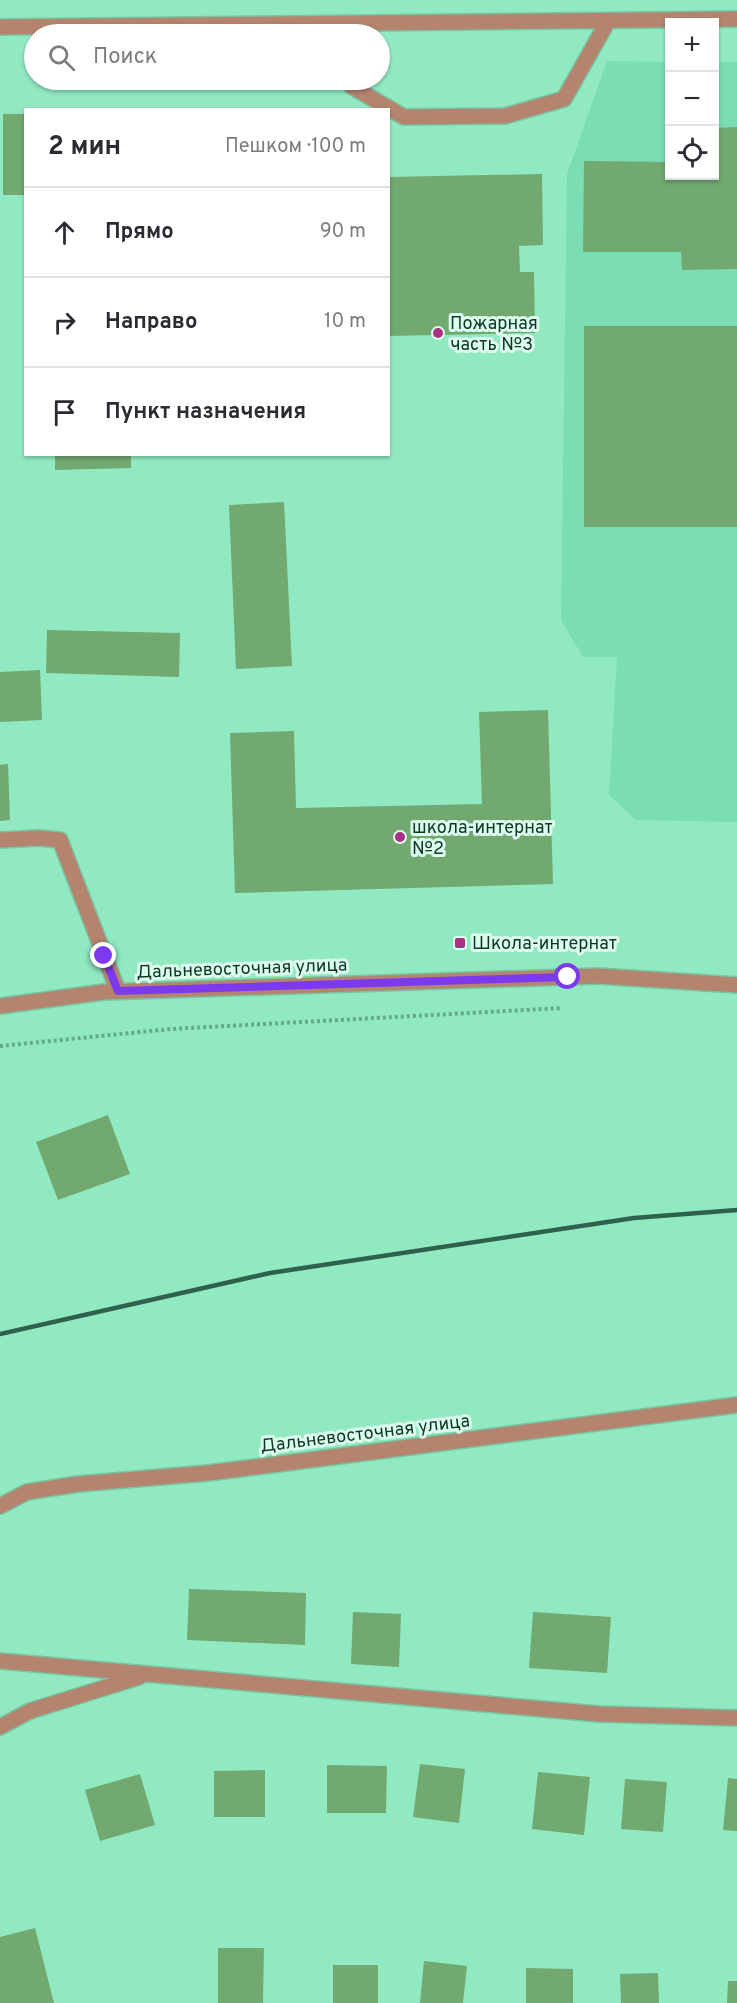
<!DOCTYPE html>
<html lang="ru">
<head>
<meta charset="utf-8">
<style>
  body { margin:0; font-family:Overpass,sans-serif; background:#f7f7f7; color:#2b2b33 }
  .controls { position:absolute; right:18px; top:18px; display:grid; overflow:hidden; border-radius:0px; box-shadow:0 2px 4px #0004 }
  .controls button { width:54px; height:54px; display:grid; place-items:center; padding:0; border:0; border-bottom:2px solid #e1e1e2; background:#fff; color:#2b2b33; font:30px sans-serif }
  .stop { position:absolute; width:18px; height:18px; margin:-14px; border:4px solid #7c3aed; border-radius:50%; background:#fff }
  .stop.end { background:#7c3aed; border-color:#fff; box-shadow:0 2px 6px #0008 }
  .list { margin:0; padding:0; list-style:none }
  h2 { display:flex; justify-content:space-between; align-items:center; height:78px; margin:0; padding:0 24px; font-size:26px }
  h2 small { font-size:20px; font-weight:400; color:#7c7c81 }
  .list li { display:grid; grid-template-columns:39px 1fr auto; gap:18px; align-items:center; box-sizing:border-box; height:90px; padding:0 24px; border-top:2px solid #e1e1e2 }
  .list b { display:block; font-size:22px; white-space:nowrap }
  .list em { font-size:20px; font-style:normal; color:#7c7c81 }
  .icon { flex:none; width:33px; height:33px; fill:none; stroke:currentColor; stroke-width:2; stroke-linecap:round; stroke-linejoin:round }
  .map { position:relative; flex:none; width:737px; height:2003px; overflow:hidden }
  .search { position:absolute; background:#fff; box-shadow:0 2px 4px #0004; left:24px; top:24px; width:366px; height:66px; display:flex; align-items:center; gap:15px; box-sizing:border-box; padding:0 21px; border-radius:33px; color:#7c7c81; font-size:22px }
  .panel { position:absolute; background:#fff; box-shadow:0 2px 4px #0004; left:24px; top:108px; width:366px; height:348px; border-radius:0px }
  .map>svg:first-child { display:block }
  .built { fill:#7bddb3 }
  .building { fill:#71a971 }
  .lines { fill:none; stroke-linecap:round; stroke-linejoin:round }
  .minor-casing { stroke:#77c5a3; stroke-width:18 }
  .path { stroke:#63aa8b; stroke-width:4; stroke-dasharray:3 3; stroke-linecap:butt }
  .minor { stroke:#b5846f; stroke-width:15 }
  .rail { stroke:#2f624d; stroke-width:4.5 }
  .route { stroke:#7c3aed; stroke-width:8 }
  .poi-dot { fill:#ab3082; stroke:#dcfded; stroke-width:2 }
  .labels { text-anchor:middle; stroke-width:6; stroke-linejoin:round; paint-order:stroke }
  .poi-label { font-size:18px; fill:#0f3526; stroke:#dcfded; text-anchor:start }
  .street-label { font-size:18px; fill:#0f3526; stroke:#dcfded }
</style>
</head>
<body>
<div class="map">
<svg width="737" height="2003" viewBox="0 0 737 2003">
  <rect width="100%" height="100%" fill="#91e9c2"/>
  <path class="built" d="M607,61l62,1 1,114h44l1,-114h22v760l-101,-2 -27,-25 8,-138h-34l-22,-37 6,-446z"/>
  <path class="building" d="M3,114h23v81h-23z
    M737,127v142l-55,1 -1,-18h-98l1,-91 86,1v14h44v-48z
    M542,174l1,71 -24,1 1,26h14l1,61 -147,3v-159z
    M584,326h153v201h-153z
    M55,454h76v14l-76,2z
    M284,502l8,164 -56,3 -7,-164z
    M47,630l133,3 -1,44 -133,-4z
    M40,670l2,50 -42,2v-50z
    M548,710l5,174 -318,9 -5,-160 64,-2 2,77 186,-4 -3,-92z
    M8,764l2,56 -10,1v-56z
    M108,1115l22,59 -72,26 -22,-58z
    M189,1589l117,4 -1,52 -118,-5z
    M353,1612l48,2 -2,53 -48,-3z
    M533,1612l78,5 -4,56 -78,-5z
    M420,1764l45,5 -6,54 -46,-6z
    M327,1765l60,1 -1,47h-59z
    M265,1770v47h-51v-46z
    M538,1772l52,5 -6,58 -52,-6z
    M140,1774l15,51 -55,16 -15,-51z
    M728,1778l9,1v52l-14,-1z
    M625,1779l42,3 -4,50 -42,-3z
    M35,1928l19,75h-54v-66z
    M218,1948h46l-1,55h-45z
    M424,1961l43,5 -4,37h-43z
    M333,1965h45v38h-45z
    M526,1968l47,1v34h-47z
    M658,1973l1,30h-38l-1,-29z
    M728,1981h9v22h-10z"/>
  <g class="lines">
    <g class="minor-casing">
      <path id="minor" d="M0,27l737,-8
        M348,80l3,6 53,31 101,-1 59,-17 44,-78
        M0,840l39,-2 21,2 58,151
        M0,1006l104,-14 494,-16 139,9
        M0,1506l27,-14 51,-8 130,-11 529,-68
        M0,1661l599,53 138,4
        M0,1727l30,-16 109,-34"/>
    </g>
    <path class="path" d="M0,1046l171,-17 391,-21"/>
    <use href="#minor" class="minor"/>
    <path class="rail" d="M0,1334l270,-61 364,-55 103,-8"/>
  </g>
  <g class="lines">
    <path class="route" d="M104,956l14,35 450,-14"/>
  </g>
  <g class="poi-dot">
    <circle cx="438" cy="333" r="6"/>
    <circle cx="400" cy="837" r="6"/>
    <rect x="454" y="937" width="12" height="12" rx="3"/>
  </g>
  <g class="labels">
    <g class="poi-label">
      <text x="450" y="329">Пожарная<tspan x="450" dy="21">часть №3</tspan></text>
      <text x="412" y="833">школа-интернат<tspan x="412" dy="21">№2</tspan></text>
      <text x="472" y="949">Школа-интернат</text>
    </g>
    <g class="street-label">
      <text transform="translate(242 968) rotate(-2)" y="6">Дальневосточная улица</text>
      <text transform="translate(365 1433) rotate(-7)" y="6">Дальневосточная улица</text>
    </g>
  </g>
</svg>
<div class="controls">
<button>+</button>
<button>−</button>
<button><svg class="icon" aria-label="locate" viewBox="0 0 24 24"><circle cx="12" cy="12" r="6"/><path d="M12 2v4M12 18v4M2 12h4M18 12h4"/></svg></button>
</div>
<div class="stop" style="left:568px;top:977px"></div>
<div class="stop end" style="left:104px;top:956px"></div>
<div class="search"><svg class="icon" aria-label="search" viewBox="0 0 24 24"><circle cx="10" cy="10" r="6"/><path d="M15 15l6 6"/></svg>Поиск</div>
<section class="panel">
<h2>2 мин<small>Пешком · 100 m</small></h2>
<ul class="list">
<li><svg class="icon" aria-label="ahead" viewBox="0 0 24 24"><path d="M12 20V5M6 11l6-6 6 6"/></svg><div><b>Прямо</b></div><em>90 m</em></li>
<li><svg class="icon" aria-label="right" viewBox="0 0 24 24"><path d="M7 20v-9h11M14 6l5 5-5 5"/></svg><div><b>Направо</b></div><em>10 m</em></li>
<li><svg class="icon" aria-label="arrive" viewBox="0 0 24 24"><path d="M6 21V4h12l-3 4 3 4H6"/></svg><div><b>Пункт назначения</b></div></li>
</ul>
</section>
</div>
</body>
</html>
